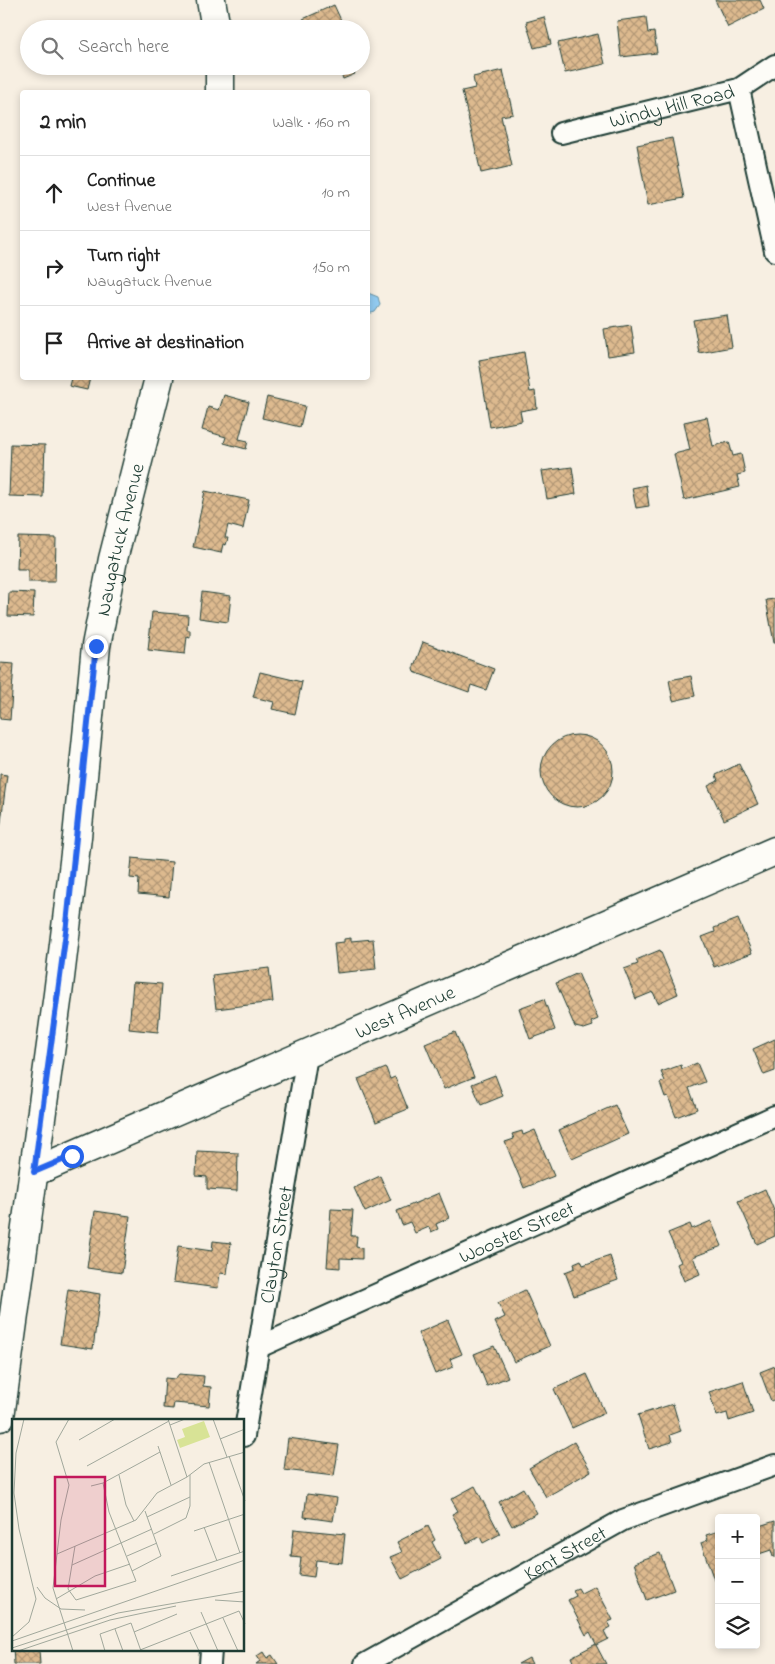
<!DOCTYPE html>
<html lang="en">
<head>
<meta charset="utf-8">
<style>
  body { margin:0; font-family:"Indie Flower",sans-serif; background:#f6f6f6; color:#222 }
  .controls { position:absolute; right:15px; bottom:15px; display:grid; overflow:hidden; border-radius:5px; box-shadow:0 2px 8px #0003 }
  .controls button { width:45px; height:45px; display:grid; place-items:center; padding:0; border:0; border-bottom:1px solid #e0e0e0; background:#fff; color:#222; font:25px sans-serif }
  .stop { position:absolute; width:15px; height:15px; margin:-11px; border:4px solid #2563eb; border-radius:50%; background:#fff }
  .stop.end { background:#2563eb; border-color:#fff; box-shadow:0 1px 5px #0008 }
  .list { margin:0; padding:0; list-style:none }
  h2 { display:flex; justify-content:space-between; align-items:center; height:65px; margin:0; padding:0 20px; font-size:21px }
  h2 small { font-size:16px; font-weight:400; color:#767676 }
  .list li { display:grid; grid-template-columns:32px 1fr auto; gap:15px; align-items:center; box-sizing:border-box; height:75px; padding:0 20px; border-top:1px solid #e0e0e0 }
  .list b { display:block; font-size:19px; white-space:nowrap }
  .list p { margin:0; font-size:16px; white-space:nowrap; color:#767676 }
  .list em { font-size:16px; font-style:normal; color:#767676 }
  .icon { flex:none; width:28px; height:28px; fill:none; stroke:currentColor; stroke-width:2; stroke-linecap:round; stroke-linejoin:round }
  .map { position:relative; flex:none; width:775px; height:1664px; overflow:hidden }
  .search { position:absolute; background:#fff; box-shadow:0 2px 8px #0003; left:20px; top:20px; width:350px; height:55px; display:flex; align-items:center; gap:12px; box-sizing:border-box; padding:0 18px; border-radius:28px; color:#767676; font-size:19px }
  .panel { position:absolute; background:#fff; box-shadow:0 2px 8px #0003; left:20px; top:90px; width:350px; height:290px; border-radius:5px }
  .map>svg:first-child { display:block }
  .water { fill:url(#water-ripples); stroke:#6593a6 }
  .building { fill:url(#building-cross-hatch); stroke:#1f3d34 }
  .lines { fill:none; stroke-linecap:round; stroke-linejoin:round }
  .street-casing { stroke:#1f3d34; stroke-width:24 }
  .secondary-casing { stroke:#1f3d34; stroke-width:31 }
  .street { stroke:#fdfcf7; stroke-width:20 }
  .secondary { stroke:#fdfcf7; stroke-width:28 }
  .route { stroke:#2563eb; stroke-width:6 }
  .labels { text-anchor:middle; stroke-width:5; stroke-linejoin:round; paint-order:stroke }
  .street-label { font-size:20px; fill:#1f3d34; stroke:#fdfcf7 }
  .inset-road { fill:none; stroke:#a1a89c; stroke-width:1 }
  .view { fill:#c2185b; fill-opacity:0.15; stroke:#c2185b; stroke-width:2.5 }
  .inset-edge { fill:none; stroke:#1f3d34; stroke-width:2.5 }
</style>
</head>
<body>
<div class="map">
<svg width="775" height="1664" viewBox="0 0 775 1664">
  <defs>
    <pattern id="water-ripples" width="26" height="14" patternUnits="userSpaceOnUse" patternTransform="scale(1.25)"><rect width="26" height="14" fill="#93ccf2"/><path d="M2 4q2-2 4 0t4 0M15 11q2-2 4 0t4 0" fill="none" stroke="#77a7c5"/></pattern>
    <pattern id="building-cross-hatch" width="8" height="8" patternUnits="userSpaceOnUse" patternTransform="scale(1.25)"><rect width="8" height="8" fill="#ddba8f"/><path d="M0 0l8 8M0 8l8-8" fill="none" stroke="#b39876"/></pattern>
  </defs>
  <rect width="100%" height="100%" fill="#f7efe2"/>
  <filter id="ink" filterUnits="userSpaceOnUse"><feTurbulence type="fractalNoise" baseFrequency=".02" numOctaves="2"/><feDisplacementMap in="SourceGraphic" scale="10" xChannelSelector="R" yChannelSelector="G"/><feConvolveMatrix kernelMatrix="1 2 1 2 8 2 1 2 1" color-interpolation-filters="sRGB"/></filter>
  <g filter="url(#ink)">
    <path class="water" d="M368,293l10,4 2,8 -5,7 -7,2z"/>
    <path class="building" d="M715,0h45l4,9 -36,18z
      M334,5l11,24h-38l-4,-10z
      M544,17l7,27 -17,4 -8,-26z
      M646,17l2,16 6,-1 3,21 -36,4 -4,-36z
      M598,34l7,30 -40,9 -7,-30z
      M341,66h10l4,8 -12,5 -5,-12z
      M503,70l10,44 -12,2 11,50 -31,7 -19,-82 13,-3 -2,-11z
      M672,138l12,60 -36,7 -11,-60z
      M727,315l5,32 -33,6 -6,-33z
      M631,325l4,27 -27,4 -4,-27z
      M524,352l6,40 5,-1 2,17 -17,3 2,10 -32,6 -11,-67z
      M71,378h19l-3,12 -18,-4z
      M224,395l25,7 -10,37 9,2 -2,8 -22,-6 2,-6 -24,-7 6,-23 11,3z
      M267,397l38,9 -5,21 -38,-9z
      M707,417l6,29 16,-4 4,14 8,-2 4,19 -8,2 3,12 -56,13 -10,-46 16,-4 -6,-28z
      M11,444l34,1 -2,52 -34,-1z
      M572,467l4,27 -29,5 -5,-28z
      M646,485l3,21 -13,2 -4,-20z
      M205,491l44,9 -6,29 -15,-4 -3,13h3l-2,7 -3,-1 -2,9 -28,-6z
      M18,537l38,1 -1,44h-27v-13h-11z
      M9,592l25,1 -1,24 -25,-1z
      M202,592l29,4 -3,26 -29,-4z
      M775,599v44h-1l-8,-43z
      M152,612l36,3 -1,15h3v7l-3,-1 -2,18 -37,-4z
      M423,642l71,27 -8,21 -15,-5 -2,7 -55,-20 -1,-3z
      M0,663l14,1 -4,56 -10,-1z
      M260,672l42,10 -7,32 -23,-5 2,-7 -21,-5z
      M691,676l4,20 -22,5 -4,-21z
      M541 771a36 36 0 1 1 72 0a36 36 0 1 1-72 0Z
      M739,764l19,40 -34,16 -16,-34 10,-5 -2,-6z
      M0,774l7,1 -7,55z
      M132,858l40,4 -3,35 -31,-3 1,-15 -9,-1z
      M738,919l14,34 -38,14 -12,-30 13,-5 -1,-4z
      M351,938v3l22,-2 3,30 -39,4 -3,-30 10,-1v-3z
      M660,950l18,44 -20,9 -5,-11 -17,7 -12,-30 14,-5 -2,-4z
      M269,968l4,34 -57,7 -4,-34z
      M578,973l20,46 -7,3 2,4 -9,3 -9,-2 -19,-44z
      M133,982l29,2 -4,48 -29,-3z
      M544,999l11,31 -25,9 -11,-31z
      M455,1032l19,45 -30,12 -19,-45z
      M775,1039v32l-11,4 -11,-26z
      M697,1063l8,19 -16,6 8,21 -21,8 -8,-21 -3,1 -5,-14 5,-2 -4,-9 20,-7 1,4z
      M386,1068l4,11 5,-2 13,32 -32,13 -18,-43z
      M495,1075l8,21 -22,9 -9,-21z
      M615,1105l13,29 -56,25 -13,-29z
      M535,1130l19,46 -30,12 -19,-46 9,-3 -2,-5 10,-3 1,4z
      M197,1151l41,2 -1,38 -30,-2v-12l-11,-1z
      M380,1176l11,24 -26,12 -11,-24z
      M765,1189l10,24v23l-18,8 -19,-43z
      M439,1193l10,25 -13,6 2,5 -7,3 -2,-5 -14,6 -5,-11 -8,3 -5,-14z
      M331,1209l22,1 -2,26h6l-1,11 6,1v11l-22,-1v10l-13,-1z
      M95,1211l35,5 -8,57 -35,-5z
      M711,1221l11,25 -29,11 7,17 -16,7 -7,-17 4,-2 -13,-29 22,-9 2,5z
      M213,1241l18,2 -4,31 -7,-1 -2,15 -45,-6 5,-36 34,5z
      M610,1256l8,24 -44,16 -9,-24 10,-4 -1,-5 7,-3 2,5z
      M68,1289l32,5 -7,55 -33,-5z
      M525,1290l25,56 -36,16 -19,-40 10,-5 -7,-14z
      M448,1320l14,34 -12,5 3,8 -18,7 -17,-41z
      M494,1346l14,31 -21,9 -13,-32z
      M775,1366v33l-4,2 -11,-29z
      M179,1374l25,2 -1,10 8,1 -2,19 -35,-3 -1,6 -10,-1 2,-30 10,1z
      M587,1374l18,39 -33,15 -18,-39z
      M743,1381l10,32 -24,8 -2,-8 -10,3 -8,-24z
      M673,1404l8,27 -11,4 2,7 -23,7 -11,-34z
      M288,1438l51,7 -5,31 -50,-6z
      M574,1442l17,29 -45,26 -17,-29z
      M475,1486l25,48 -17,9 -3,-6 -13,6 -15,-29 6,-3 -7,-12z
      M523,1488l14,25 -25,13 -13,-24z
      M307,1494l30,4 -4,23 -29,-4z
      M775,1521v36h-2l-2,-7 -15,5v-28z
      M428,1526l7,14 -3,2 9,17 -39,20 -12,-22 12,-5 -5,-10z
      M294,1529l51,5 -3,29 -26,-3 -2,17 -15,-2 2,-17 -10,-1z
      M719,1531v47l-5,2 -13,-37 7,-3 -2,-5z
      M660,1553l14,37 -27,10 -13,-37z
      M595,1586l18,34 -5,2 3,5 -7,4 4,8 -12,6 10,19h-32l-3,-7 25,-13 -6,-12 -4,3 -18,-35 8,-4 -3,-6 5,-2 3,5z
      M13,1646l1,4h25l1,14h-26z
      M263,1652l4,6 5,-3 6,9h-22l4,-3 -3,-5z
      M529,1658l3,6h-14z"/>
    <g class="lines">
      <g class="street-casing">
        <g id="street">
          <path d="M739,89l36,162"/>
          <path id="s1" d="M561,133l178,-44 36,-24"/>
          <path id="s2" d="M259,1347l516,-231"/>
          <path id="s3" d="M244,1436l63,-381"/>
          <path d="M210,1664l1,-14"/>
          <path id="s4" d="M365,1664l258,-144 152,-55"/>
        </g>
      </g>
      <g class="secondary-casing">
        <g id="secondary">
          <path d="M211,0l5,29"/>
          <path d="M220,66v26"/>
          <path id="s5" d="M34,1172l741,-321"/>
          <path id="s6" d="M0,1417l58,-423 19,-157 19,-191 17,-87 46,-181"/>
        </g>
      </g>
      <use href="#street" class="street"/>
      <use href="#secondary" class="secondary"/>
    </g>
  </g>
  <g class="lines" filter="url(#ink)">
    <path class="route" d="M72,1156l-38,16 33,-248 29,-278"/>
  </g>
  <g class="labels">
    <g class="street-label">
      <text dy="7" stroke="none"><textPath href="#s1" startOffset="114">Windy Hill Road</textPath></text>
      <text dy="7" stroke="none"><textPath href="#s6" startOffset="886">Naugatuck Avenue</textPath></text>
      <text dy="7" stroke="none"><textPath href="#s5" startOffset="404">West Avenue</textPath></text>
      <text dy="7" stroke="none"><textPath href="#s2" startOffset="282">Wooster Street</textPath></text>
      <text dy="7" stroke="none"><textPath href="#s3" startOffset="194">Clayton Street</textPath></text>
      <text dy="7" stroke="none"><textPath href="#s4" startOffset="229">Kent Street</textPath></text>
    </g>
  </g>
  <g transform="translate(12 1419)">
    <rect width="232" height="232" fill="#f7efe2"/>
    <path d="M192,2l6,16 -30,11 -3,-8 8,-3 -3,-8z" fill="#d8e396"/>
    <path class="inset-road" d="M57,0l-13,23 13,43 -8,35 -8,68 20,63M156,0l19,58M201,0l14,38M158,6l15,-6M208,20l25,-10M67,21l36,-21M146,27l13,39M217,37l16,45M197,43l31,91M75,47l82,-45M107,56l7,30 8,16M79,67l12,-3 57,-31M135,98l43,-20M192,108l13,34M182,112l51,-17M142,115l32,-16 4,-12v-31M63,127l-7,43 8,11 60,-19 -27,-69 -6,-29M45,135l79,-34 21,-27 30,-16 17,-13 41,-12M115,137l30,-13M60,146l80,-36M120,152l29,-15 -16,-45M159,157l74,-25M25,168l8,11 16,11 24,1M44,180l39,-23 35,-12M203,181l30,2M189,193l17,39M211,199l15,33M103,210l8,22M122,213l43,-18M178,213l9,19M0,218l17,-15 7,-23 -17,-70 -5,-36 2,-40 8,-34M0,222l233,-81M0,229l106,-35 127,-22M128,231l99,-39 6,13M6,232l92,-31 66,-14M93,232l-5,-17 31,-11 10,28"/>
    <path class="view" d="M43,58h50v109h-50z"/>
    <rect width="232" height="232" class="inset-edge"/>
  </g>
</svg>
<div class="controls">
<button>+</button>
<button>−</button>
<button><svg class="icon" aria-label="layers" viewBox="0 0 24 24"><path d="M12 4l9 5-9 5-9-5zM3 14l9 5 9-5"/></svg></button>
</div>
<div class="stop" style="left:72px;top:1156px"></div>
<div class="stop end" style="left:96px;top:646px"></div>
<div class="search"><svg class="icon" aria-label="search" viewBox="0 0 24 24"><circle cx="10" cy="10" r="6"/><path d="M15 15l6 6"/></svg>Search here</div>
<section class="panel">
<h2>2 min<small>Walk · 160 m</small></h2>
<ul class="list">
<li><svg class="icon" aria-label="ahead" viewBox="0 0 24 24"><path d="M12 20V5M6 11l6-6 6 6"/></svg><div><b>Continue</b><p>West Avenue</p></div><em>10 m</em></li>
<li><svg class="icon" aria-label="right" viewBox="0 0 24 24"><path d="M7 20v-9h11M14 6l5 5-5 5"/></svg><div><b>Turn right</b><p>Naugatuck Avenue</p></div><em>150 m</em></li>
<li><svg class="icon" aria-label="arrive" viewBox="0 0 24 24"><path d="M6 21V4h12l-3 4 3 4H6"/></svg><div><b>Arrive at destination</b></div></li>
</ul>
</section>
</div>
</body>
</html>
